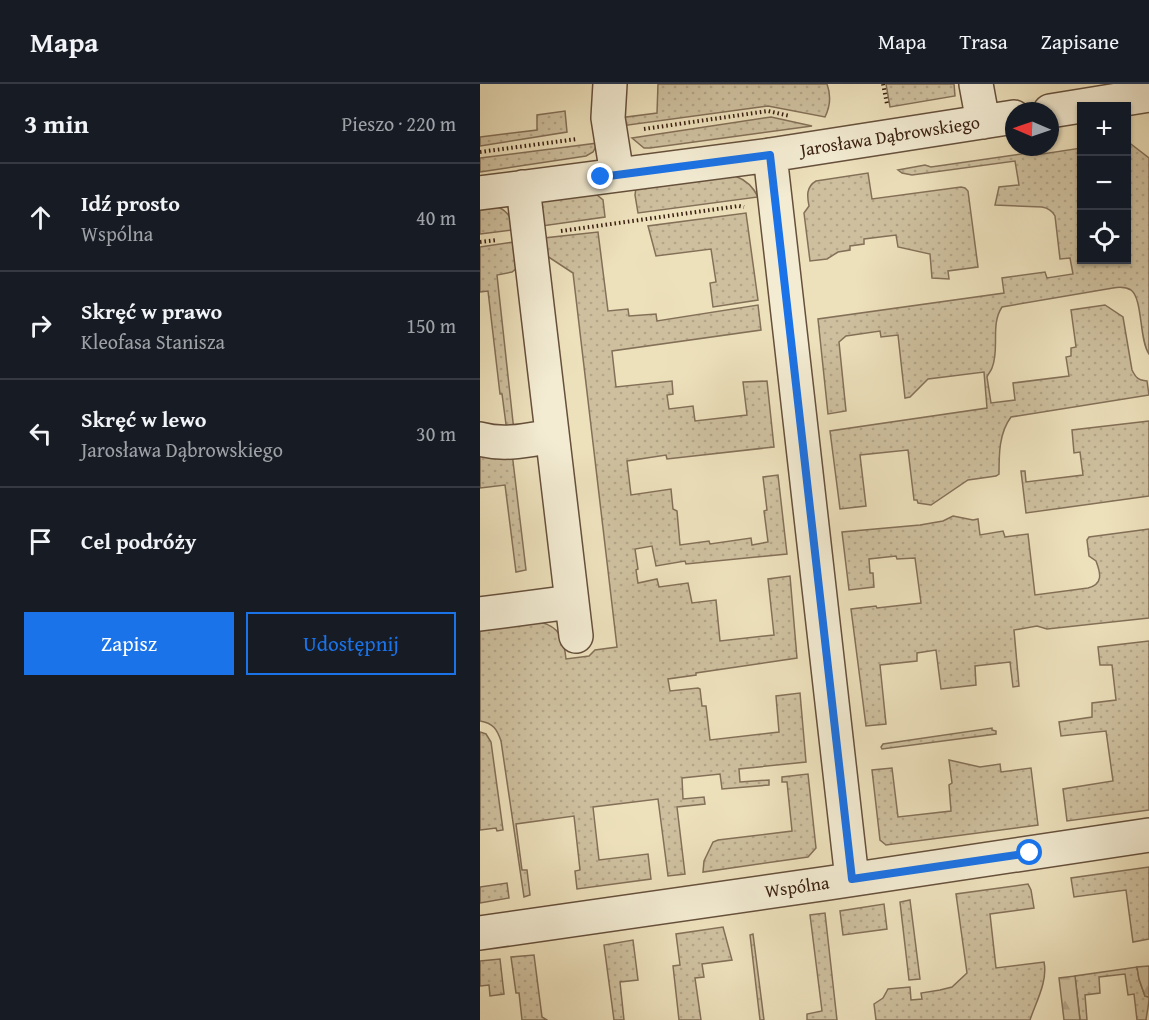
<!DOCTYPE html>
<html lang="pl">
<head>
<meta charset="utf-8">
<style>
  body { margin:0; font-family:"Gentium Book Plus",serif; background:#242831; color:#f1f3f6 }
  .controls { position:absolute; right:18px; top:18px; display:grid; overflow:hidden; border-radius:0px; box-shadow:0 2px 4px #0004 }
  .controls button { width:54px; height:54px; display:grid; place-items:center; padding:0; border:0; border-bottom:2px solid #363941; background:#171b24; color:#f1f3f6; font:30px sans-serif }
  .compass { position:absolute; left:525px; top:18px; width:54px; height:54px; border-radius:50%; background:#171b24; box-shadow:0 2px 4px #0004; rotate:272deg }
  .stop { position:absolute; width:18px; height:18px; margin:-14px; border:4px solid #1a73e8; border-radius:50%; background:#fff }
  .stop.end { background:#1a73e8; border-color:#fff; box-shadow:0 2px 6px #0008 }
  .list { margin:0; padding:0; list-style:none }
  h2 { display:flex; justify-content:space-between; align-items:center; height:78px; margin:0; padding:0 24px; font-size:26px }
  h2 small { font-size:20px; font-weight:400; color:#9ea1a6 }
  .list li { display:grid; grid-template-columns:39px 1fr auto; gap:18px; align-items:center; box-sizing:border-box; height:108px; padding:0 24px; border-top:2px solid #363941 }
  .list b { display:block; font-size:22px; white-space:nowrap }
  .list p { margin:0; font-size:20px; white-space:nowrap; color:#9ea1a6 }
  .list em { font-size:20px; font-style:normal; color:#9ea1a6 }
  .actions { display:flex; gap:12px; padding:18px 24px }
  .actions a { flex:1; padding:14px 0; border:2px solid #1a73e8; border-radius:0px; text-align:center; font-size:21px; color:#1a73e8 }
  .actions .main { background:#1a73e8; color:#fff }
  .icon { flex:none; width:33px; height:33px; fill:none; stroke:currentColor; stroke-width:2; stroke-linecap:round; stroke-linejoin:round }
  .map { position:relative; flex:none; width:669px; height:936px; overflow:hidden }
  header { display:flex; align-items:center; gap:36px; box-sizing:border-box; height:84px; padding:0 30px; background:#171b24; border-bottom:2px solid #363941 }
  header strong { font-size:28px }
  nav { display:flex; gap:33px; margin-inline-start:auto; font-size:21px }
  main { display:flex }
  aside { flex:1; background:#171b24 }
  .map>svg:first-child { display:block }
  .grass { fill:url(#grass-dots); stroke:#847058; stroke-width:1.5 }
  .forest { fill:url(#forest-firs); stroke:#847058; stroke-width:1.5 }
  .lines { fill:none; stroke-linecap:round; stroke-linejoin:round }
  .minor-casing { stroke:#66503c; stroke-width:36 }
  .path { stroke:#391f11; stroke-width:4; stroke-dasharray:1.5 3; stroke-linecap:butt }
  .minor { stroke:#f3ecd3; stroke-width:33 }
  .route { stroke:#1a73e8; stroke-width:8 }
  .labels { text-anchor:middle; stroke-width:6; stroke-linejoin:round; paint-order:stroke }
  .street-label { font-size:18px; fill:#391f11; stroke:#f3ecd3 }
</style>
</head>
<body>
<header>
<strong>Mapa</strong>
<nav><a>Mapa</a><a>Trasa</a><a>Zapisane</a></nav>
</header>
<main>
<aside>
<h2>3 min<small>Pieszo · 220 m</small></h2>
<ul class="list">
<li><svg class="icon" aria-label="ahead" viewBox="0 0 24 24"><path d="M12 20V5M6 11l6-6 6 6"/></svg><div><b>Idź prosto</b><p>Wspólna</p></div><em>40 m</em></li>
<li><svg class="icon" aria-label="right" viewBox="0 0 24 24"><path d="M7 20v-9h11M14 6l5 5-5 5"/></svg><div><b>Skręć w prawo</b><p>Kleofasa Stanisza</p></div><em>150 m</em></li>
<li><svg class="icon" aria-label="left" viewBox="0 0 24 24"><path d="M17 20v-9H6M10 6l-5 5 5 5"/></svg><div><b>Skręć w lewo</b><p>Jarosława Dąbrowskiego</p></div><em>30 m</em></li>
<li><svg class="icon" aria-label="arrive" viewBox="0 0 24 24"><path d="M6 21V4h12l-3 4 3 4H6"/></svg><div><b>Cel podróży</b></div></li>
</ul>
<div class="actions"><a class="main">Zapisz</a><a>Udostępnij</a></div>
</aside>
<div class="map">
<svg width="669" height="936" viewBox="0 0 669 936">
  <defs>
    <pattern id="grass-dots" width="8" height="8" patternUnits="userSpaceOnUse" patternTransform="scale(1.5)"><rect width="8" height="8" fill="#cec09f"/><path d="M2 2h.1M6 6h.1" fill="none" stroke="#b2a588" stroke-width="1.8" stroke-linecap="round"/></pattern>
    <pattern id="forest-firs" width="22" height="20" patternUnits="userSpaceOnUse" patternTransform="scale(1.5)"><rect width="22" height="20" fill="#cec09f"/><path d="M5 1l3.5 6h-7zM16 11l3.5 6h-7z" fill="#b2a588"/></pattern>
  </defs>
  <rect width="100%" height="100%" fill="#ede1bc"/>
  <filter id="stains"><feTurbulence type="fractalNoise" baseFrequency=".00333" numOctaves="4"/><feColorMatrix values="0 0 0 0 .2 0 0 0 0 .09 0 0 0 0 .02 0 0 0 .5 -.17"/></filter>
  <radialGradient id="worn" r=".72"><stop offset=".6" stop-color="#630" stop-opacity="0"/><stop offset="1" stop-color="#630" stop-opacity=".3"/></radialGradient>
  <path class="grass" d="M178,0h169c4,11 3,23 -2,33l-57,-11 -147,20 -2,-8 38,-5z
    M406,0h68l1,12 -65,11z
    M85,27l2,21 -87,14v-9l57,-7v-15z
    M291,33l41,9 -162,22h-6l-12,-10z
    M647,57l22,17v196c-10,-14 -6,-55 -18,-64 -5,-3 -12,-3 -18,-2l-111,19c-12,18 -2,42 -10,61 -1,3 -4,6 -5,9l4,26 24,-3 -2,-17 56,-7 -3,-19 5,-1v-8l5,-1 -5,-37 34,-5 18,12 9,53c4,8 6,10 15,11l2,14 -138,22c-12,16 -12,37 -12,57l-3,2 -28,4 -37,25 -13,-2 -1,-3h-3l-6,-50 -48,5 6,51 -26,3 -10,-78 157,-23 -3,-36 -56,7 -18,18 -5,1 -7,-63 -17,2 -1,-6 -34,5 -7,6 7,69 -18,3 -10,-95 186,-26 -2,-15 43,-6 2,6 26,-4 -3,-16 -10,1 -5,-43c-3,-6 -7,-8 -13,-9l-47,-2 4,-18 20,-2 -4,-24 -103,14 -10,-2 -4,-3 27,-5 6,2 104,-15 1,3 45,-7 1,112h44z
    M118,59l-5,9 -7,4 -106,16v-14z
    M388,89l4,26 89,-12 4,1 3,3 10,76 -30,4 1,8 -17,-1 -2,-24 -32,-7 -2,-12 -32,4v5l-14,2v4l-12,2 -11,7 -17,2 -6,-48 5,-7c-2,-10 -3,-19 7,-25z
    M255,92c11,4 18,10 23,21l-120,16 -3,-18 1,-7z
    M116,110l7,6 2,17 -63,9 -4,-25z
    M18,123c11,5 14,12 14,23l-32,4v-24z
    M266,129l12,87 -45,7 -3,-24 6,-1 -5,-33 -55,7 -8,-30z
    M118,148l10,79 20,-2 1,7 27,-2 1,7 101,-16 3,25 -149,21 4,36 56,-6 1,13 -6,1 2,14 24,-3 2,15 52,-6 -4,-33 24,-1 7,66 -107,12 -1,-4 -39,6 4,34 40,-6 2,20 4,2 3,34 29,-4 1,3 41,-6 1,7 16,-3 -4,-31 3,-1 -4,-33 15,-2 9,79 -101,10 -1,-3 -29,5 -4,-20 -17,3 3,20 -2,1 2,13 19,-4 2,8 29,-4 4,20 24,-3 4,41 54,-6 -6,-56 22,-3 7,82 -101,15v2l-28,4 2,12 28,-3 2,1 2,17h4l4,34 69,-8 -3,-36 24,-3 6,69 -67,7 1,13 29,-2v5l-47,4 -2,-15 -38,4 1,21 21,-2 1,7 -28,3 8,67 -17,2 -10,-77 -65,8 6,53 49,-6 3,25 -74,10 -2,-18 5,-1 -6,-54 -58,8 6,46h5l3,25 -6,2 -23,-156c-4,-12 -8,-18 -21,-20v-92l60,-7c21,5 24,18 26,37l23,-3 6,-6 22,-3 -44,-374 -26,-17 -3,-18z
    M34,158l3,26 -5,4 -15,3 17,156 -7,1 -5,-38h-2l-12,-103 -8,1v-45z
    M669,337v75l-123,17 -5,-42h4l1,11 57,-7 -3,-23 -6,1 -2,-23z
    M32,369l14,117 -10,2 -11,-87 -25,3v-32z
    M473,432l20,4 5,-1 2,16 23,-4 2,6 23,-3 7,61 53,-7c15,-4 13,-14 8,-27l-7,-5 -2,-16 2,-3 60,-8v89l-102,11 -10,-3 -23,4 5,56 -6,1 -3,-25 -35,4 1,19 -35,4 -5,-39 -19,3v8l-37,4 6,59 -20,2 -15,-117 25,-3 1,2 44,-5 -6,-45 -18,1 -1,-3 -27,3 1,14h3l1,14 -25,3 -7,-58 78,-7 23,-4z
    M669,557v169l-82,11 -4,-32 50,-8 -7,-50 -45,5 -2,-14 33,-5v-14l24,-3 -4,-35h-12l-2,-18z
    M512,644v2l4,1v3l-114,15 -1,-2 2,-3z
    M0,648l6,2 5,8 12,88 -6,1 -1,-3 -16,2z
    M469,676l31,7 20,-3 1,8 30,-4 7,57 -152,20 -6,-5 -8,-70 20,-2 6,49 53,-6 -2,-26 3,-2z
    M328,690l8,74 -8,9 -105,15 1,-11 9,-19 5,-2 74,-9 -5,-49h-5v-5z
    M669,783v72l-16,3 -7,-52 -52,7 -3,-19z
    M27,799l2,15 -29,5v-16z
    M548,800l3,6 3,18 -44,6 6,54 48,-6c4,19 -8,40 -14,58h-154l-2,-16 9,-6 5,-9 22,-2 1,13 11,-1 -1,-6 19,-3 12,-3 15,-14 -11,-79z
    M430,816l10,79 -11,1 -9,-78z
    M404,820l3,25 -44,6 -3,-24z
    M345,829l12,107h-30v-6l15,-3 -12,-96z
    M243,843l9,33 -30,4 2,13 -9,1 6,42h-22l-6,-54 7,-1 -4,-31z
    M273,850l11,86h-4l-10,-85z
    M153,856l5,40 -18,2 4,38h-10l-10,-75z
    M54,871l8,62 5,3h-25l-3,-27h-3l-5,-36z
    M20,875l4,35 -14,2 -1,-11 -9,1v-25z
    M657,883l2,12 6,17 4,1c0,8 -2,15 -3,23h-9l-3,-26 -6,1 -3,-21 -26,3 1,16 -15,2 2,25h-7l-5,-44z"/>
  <path class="forest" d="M669,882v31l-4,-1 -6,-17 -2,-12z
    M595,892l5,44h-16l-5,-42z"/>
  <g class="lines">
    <g class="minor-casing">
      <path id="minor" d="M130,0l-2,34 9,57
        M496,0l7,38
        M570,27l99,-16
        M290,71l82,724
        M43,103l53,449
        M0,109l290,-38 244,-38
        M0,355c24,7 48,1 72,-3
        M0,530l91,-12
        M0,849l349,-50 320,-48"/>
    </g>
    <path class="path" d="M403,0l4,20
      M164,45l124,-18 22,5
      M0,68l97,-13
      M81,147l178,-25 5,1
      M0,158l17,-2"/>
    <use href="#minor" class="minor"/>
  </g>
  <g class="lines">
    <path class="route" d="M121,93l169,-22 82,724 178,-26"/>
  </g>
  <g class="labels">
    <g class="street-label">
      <text transform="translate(410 52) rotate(-9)" y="6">Jarosława Dąbrowskiego</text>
      <text transform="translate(317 803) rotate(-8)" y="6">Wspólna</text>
    </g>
  </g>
  <rect width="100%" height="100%" filter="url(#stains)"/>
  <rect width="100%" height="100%" fill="url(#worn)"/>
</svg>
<div class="controls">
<button>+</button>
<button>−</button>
<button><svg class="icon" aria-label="locate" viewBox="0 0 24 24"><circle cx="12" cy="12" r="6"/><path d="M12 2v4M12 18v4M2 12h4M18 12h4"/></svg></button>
</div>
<svg class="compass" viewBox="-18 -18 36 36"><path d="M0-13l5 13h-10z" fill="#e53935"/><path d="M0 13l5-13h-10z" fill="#9ea1a6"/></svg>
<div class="stop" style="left:550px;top:769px"></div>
<div class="stop end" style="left:121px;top:93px"></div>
</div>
</main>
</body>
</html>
